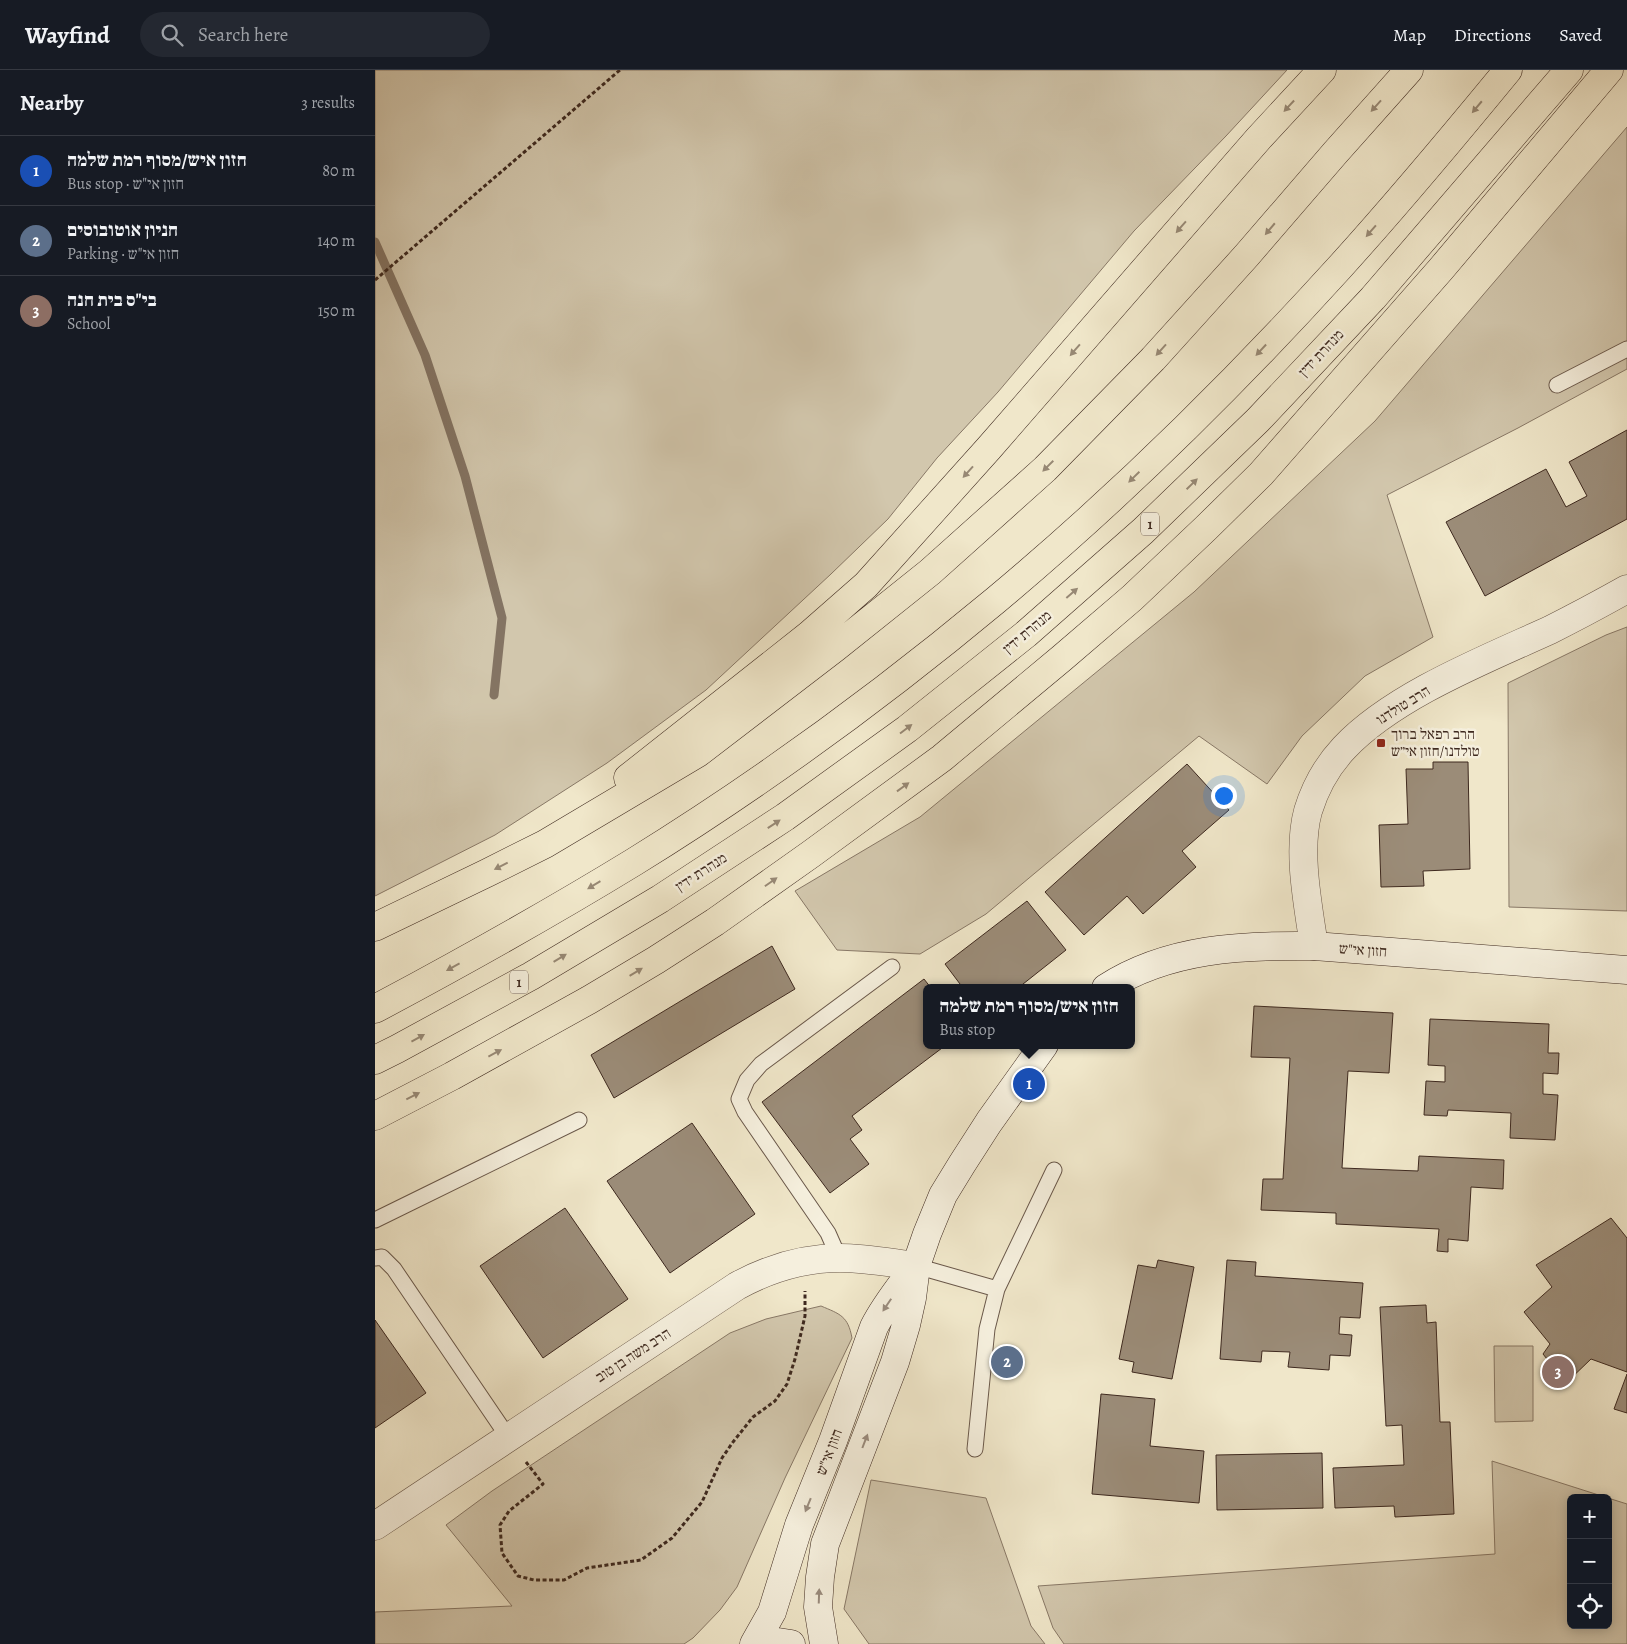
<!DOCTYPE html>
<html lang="en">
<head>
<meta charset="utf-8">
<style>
  body { margin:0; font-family:Alegreya,"Frank Ruhl Libre",serif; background:#242831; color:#f1f3f6 }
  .controls { position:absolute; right:15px; bottom:15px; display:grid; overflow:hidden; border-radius:8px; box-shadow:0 2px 12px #0003 }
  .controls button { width:45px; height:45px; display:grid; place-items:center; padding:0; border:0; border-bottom:1px solid #363941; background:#171b24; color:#f1f3f6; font:25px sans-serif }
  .you { position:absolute; left:848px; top:725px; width:18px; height:18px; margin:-12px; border:4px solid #fff; border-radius:50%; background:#1a73e8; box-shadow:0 0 0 8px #1a73e833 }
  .badge { display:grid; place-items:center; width:32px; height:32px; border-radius:50%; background:#2563eb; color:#fff; font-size:16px; font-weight:700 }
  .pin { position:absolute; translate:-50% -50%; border:2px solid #fff; box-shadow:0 1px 5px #0006 }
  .popup { position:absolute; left:548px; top:914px; width:212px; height:65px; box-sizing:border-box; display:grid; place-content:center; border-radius:8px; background:#171b24; filter:drop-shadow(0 1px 4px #0005); font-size:16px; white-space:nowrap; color:#9ea1a6 }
  .popup b { font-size:19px; color:#f1f3f6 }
  .popup::after { content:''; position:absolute; left:50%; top:100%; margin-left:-10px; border:10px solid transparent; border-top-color:#171b24 }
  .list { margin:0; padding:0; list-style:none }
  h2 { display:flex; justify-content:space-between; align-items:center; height:65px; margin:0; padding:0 20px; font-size:21px }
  h2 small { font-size:16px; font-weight:400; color:#9ea1a6 }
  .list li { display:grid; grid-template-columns:32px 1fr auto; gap:15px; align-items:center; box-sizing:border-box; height:70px; padding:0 20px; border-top:1px solid #363941 }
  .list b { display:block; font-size:19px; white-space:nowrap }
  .list p { margin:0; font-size:16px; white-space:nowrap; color:#9ea1a6 }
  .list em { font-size:16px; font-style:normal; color:#9ea1a6 }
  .icon { flex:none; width:28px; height:28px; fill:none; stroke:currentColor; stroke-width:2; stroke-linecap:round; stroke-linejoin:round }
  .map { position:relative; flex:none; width:1252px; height:1574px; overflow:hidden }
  header { display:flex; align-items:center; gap:30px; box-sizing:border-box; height:70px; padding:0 25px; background:#171b24; border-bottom:1px solid #363941 }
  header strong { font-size:24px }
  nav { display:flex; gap:28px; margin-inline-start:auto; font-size:18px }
  .search { width:350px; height:45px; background:#242831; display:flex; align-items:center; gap:12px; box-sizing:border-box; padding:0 18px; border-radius:28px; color:#9ea1a6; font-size:19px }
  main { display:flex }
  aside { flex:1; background:#171b24 }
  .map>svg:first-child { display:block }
  .green { fill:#d2c7ad; stroke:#887866 }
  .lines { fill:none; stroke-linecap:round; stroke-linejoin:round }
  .stream { stroke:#847463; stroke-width:9 }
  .building { fill:#9b8c78; stroke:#3e291f }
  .lane-casing { stroke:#6a584a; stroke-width:17 }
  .street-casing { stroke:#6a584a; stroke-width:29 }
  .secondary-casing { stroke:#3e291f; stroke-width:29 }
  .highway-casing { stroke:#3e291f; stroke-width:29 }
  .path { stroke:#3e291f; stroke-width:3; stroke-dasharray:4 2.5; stroke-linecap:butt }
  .lane { stroke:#f5efdd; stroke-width:15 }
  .street { stroke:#f5efdd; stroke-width:28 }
  .secondary { stroke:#f5efdd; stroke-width:28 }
  .highway { stroke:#f0e7ca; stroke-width:28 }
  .oneway { fill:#978874 }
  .oneway2 { fill:#9a8c7e }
  .poi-dot { fill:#8f2418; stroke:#f5efdd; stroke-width:2 }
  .labels { text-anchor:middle; stroke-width:5; stroke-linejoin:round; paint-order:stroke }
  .shield { fill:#f5efdd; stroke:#756458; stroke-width:1 }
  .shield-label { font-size:14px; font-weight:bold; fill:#3e291f }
  .street-label { font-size:15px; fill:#3e291f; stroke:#f5efdd }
  .poi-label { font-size:15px; fill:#3e291f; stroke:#f5efdd; text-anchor:start }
</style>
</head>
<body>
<header>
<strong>Wayfind</strong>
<div class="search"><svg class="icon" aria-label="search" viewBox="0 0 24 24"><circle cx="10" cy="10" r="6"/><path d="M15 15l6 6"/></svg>Search here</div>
<nav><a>Map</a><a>Directions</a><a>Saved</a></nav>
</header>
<main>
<aside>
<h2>Nearby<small>3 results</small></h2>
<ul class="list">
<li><span class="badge" style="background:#1a4fb4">1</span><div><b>חזון איש/מסוף רמת שלמה</b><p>Bus stop · חזון אי&quot;ש</p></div><em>80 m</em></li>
<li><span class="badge" style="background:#5c6f8a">2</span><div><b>חניון אוטובוסים</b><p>Parking · חזון אי&quot;ש</p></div><em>140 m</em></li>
<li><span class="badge" style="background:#8d6e63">3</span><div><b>בי&quot;ס בית חנה</b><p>School</p></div><em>150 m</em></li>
</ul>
</aside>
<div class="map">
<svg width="1252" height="1574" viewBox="0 0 1252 1574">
  <rect width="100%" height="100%" fill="#f0e7ca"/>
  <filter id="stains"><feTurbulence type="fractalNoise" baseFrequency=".004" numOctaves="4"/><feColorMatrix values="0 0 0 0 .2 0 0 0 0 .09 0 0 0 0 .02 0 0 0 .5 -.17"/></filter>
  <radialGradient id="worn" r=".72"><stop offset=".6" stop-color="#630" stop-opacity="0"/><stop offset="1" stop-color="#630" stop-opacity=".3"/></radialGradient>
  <path class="green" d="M0,0h912l-61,66 -92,95 -136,161 -61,66 -49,61 -57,55 -125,116 -99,73 -112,72 -120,61z
    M1252,57v242l-109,59 -131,67 46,142 -68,39 -63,60 -35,48 -68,-48 -213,178 -66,40 -83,-4 -42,-59 125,-74 274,-225 181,-171z
    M1252,557v284l-118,-4 -1,-224 98,-48z
    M446,1236c19,8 27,10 31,32l-67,140 -48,109 -17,23 -27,28 -9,6h-309v-32l137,-6 -66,-81 46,-34 238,-158 36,-14z
    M1119,1276h39v75l-38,1z
    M1117,1391l116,37h-37v127h37v-127l19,6v140h-563l-11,-16 -15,-42 457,-32z
    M496,1410l115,18 45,128 14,18h-176l-25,-35z"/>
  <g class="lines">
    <path class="stream" d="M0,172l50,113 40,121 37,142 -8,77"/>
  </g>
  <path class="building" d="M1252,360v89l-142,77 -39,-74 100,-53 20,38 21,-11 -18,-34z
    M1058,692h35l2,107 -47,2 1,15 -43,1 -2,-62 29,-1 -2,-55h27z
    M812,694l42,46 -47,41 14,16 -53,47 -16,-18 -43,39 -39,-43z
    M652,831l39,49 -48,38h-55l-18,-24z
    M397,876l23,43 -181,109 -23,-43z
    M549,909l7,9h-4v57h19l-94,71 10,14 -12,9 19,25 -39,29 -68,-91z
    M879,936l139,7 -4,60 -41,-2 -6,97 76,3 1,-15 85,4 -1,29 -32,-2 -3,54 -20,-2v13l-11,-1 2,-22 -103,-5v-11l-75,-3 2,-31h20l7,-121 -39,-1z
    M1055,949l119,5 -1,29h11l-1,21 -15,-1v21l15,1 -3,45 -45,-2 1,-25 -63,-3 -1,6 -23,-1 2,-34 19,1v-16l-17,-1z
    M317,1053l63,91 -85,59 -63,-92z
    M190,1138l63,91 -85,59 -63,-92z
    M1236,1148l16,20v134l-36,-13 -25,24 -23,-29 7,-10 -26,-32 28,-25 -16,-22z
    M783,1190l36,7 -22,112 -40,-7 2,-10 -15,-3 19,-94 18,3z
    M852,1190l29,2 -1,14 108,7 -3,35 -20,-1 -1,17 13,1 -2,21 -20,-1 -1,15 -41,-3 2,-15 -28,-1 -1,11 -41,-3z
    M1051,1235l1,18 9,-1 4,100h10l4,92 -59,3 -1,-11 -59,2 -2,-40 71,-3 -2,-40 -16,1 -6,-119z
    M0,1250l51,73 -51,35z
    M1252,1304v39l-13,-4z
    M726,1324l54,5 -5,47 54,5 -5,52 -107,-9z
    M947,1383l1,55 -106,2 -1,-55z"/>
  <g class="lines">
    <g class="lane-casing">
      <path id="lane" d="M1182,315l70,-36
        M0,1150l204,-100
        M0,1188l7,-1 12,12 114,168
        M464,1188l-11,-25 -83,-121 -6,-13 8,-19 14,-16 131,-97
        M541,1196l81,23
        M600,1379l12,-120 10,-40 57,-119"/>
    </g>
    <g class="street-casing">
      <path id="street" d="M939,876c-6,-41 -17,-95 -6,-135 7,-23 20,-46 36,-63 49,-52 140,-88 206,-118 26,-13 52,-27 77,-41
        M0,1456l362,-240c31,-17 67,-28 103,-28 25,0 51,5 76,8"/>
    </g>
    <g class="secondary-casing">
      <path id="secondary" d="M731,918c62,-40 136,-43 208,-42l313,24
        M379,1574l18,-32 27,-87 34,-84 41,-114c11,-22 26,-40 41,-60
        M390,1574l13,-2 13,2
        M449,1574l-6,-37 2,-30 5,-33 70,-182 11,-37 6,-27 4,-32 11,-32 16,-39 19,-31 27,-42 55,-77"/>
    </g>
    <g class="highway-casing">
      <path id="highway" d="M253,708l181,-143 57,-50 123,-137 270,-310 63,-68
        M0,857l112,-54 58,-29 153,-91 137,-105 95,-76 115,-103 108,-110 94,-104 88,-102 74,-83
        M0,939c88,-47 174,-95 259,-147 126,-78 248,-167 362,-262 122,-102 236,-214 343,-332 58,-64 114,-131 169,-198
        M0,990l22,-11 134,-73 129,-77 125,-82 122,-88 119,-95 117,-103 115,-111 115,-122 196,-228
        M0,1046l77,-40 137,-76 67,-40 59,-38 96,-68 131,-96 120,-100 70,-60 74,-70 55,-54 180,-205 168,-199"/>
    </g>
    <path class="path" d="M0,210l245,-210
      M151,1392l17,22 -34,27 -9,14 2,28 16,23 16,4h30l23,-12 54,-8 31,-22 30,-36 20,-44 11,-16 20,-25 22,-16 12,-17 8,-25 10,-43v-25"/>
    <use href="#lane" class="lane"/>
    <use href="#street" class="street"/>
    <use href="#secondary" class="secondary"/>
    <use href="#highway" class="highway"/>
  </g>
  <defs><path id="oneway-solid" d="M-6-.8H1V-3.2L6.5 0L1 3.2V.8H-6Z" transform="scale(1.25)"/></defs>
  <g class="oneway">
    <use href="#oneway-solid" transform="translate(914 36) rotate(133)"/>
    <use href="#oneway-solid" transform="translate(1001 36) rotate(132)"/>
    <use href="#oneway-solid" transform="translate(1102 37) rotate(130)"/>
    <use href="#oneway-solid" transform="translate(806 157) rotate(131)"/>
    <use href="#oneway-solid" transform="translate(895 159) rotate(130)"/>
    <use href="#oneway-solid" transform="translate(996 161) rotate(131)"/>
    <use href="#oneway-solid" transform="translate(700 280) rotate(131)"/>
    <use href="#oneway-solid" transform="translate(786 280) rotate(132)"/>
    <use href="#oneway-solid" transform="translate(886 280) rotate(133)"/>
    <use href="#oneway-solid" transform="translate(673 396) rotate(135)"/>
    <use href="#oneway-solid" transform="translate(593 402) rotate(132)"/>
    <use href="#oneway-solid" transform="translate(759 407) rotate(136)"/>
    <use href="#oneway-solid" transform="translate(817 414) rotate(-44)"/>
    <use href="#oneway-solid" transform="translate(697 523) rotate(-41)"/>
    <use href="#oneway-solid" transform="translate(531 659) rotate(-37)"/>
    <use href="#oneway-solid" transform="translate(528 717) rotate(-36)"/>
    <use href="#oneway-solid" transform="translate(399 754) rotate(-33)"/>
    <use href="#oneway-solid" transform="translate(126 796) rotate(153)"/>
    <use href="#oneway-solid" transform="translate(396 812) rotate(-35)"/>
    <use href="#oneway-solid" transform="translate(219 815) rotate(149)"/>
    <use href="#oneway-solid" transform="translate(185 888) rotate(-31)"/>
    <use href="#oneway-solid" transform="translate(78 897) rotate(151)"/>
    <use href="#oneway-solid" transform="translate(261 902) rotate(-31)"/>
    <use href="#oneway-solid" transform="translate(43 968) rotate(-29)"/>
    <use href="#oneway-solid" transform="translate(120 983) rotate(-28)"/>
    <use href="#oneway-solid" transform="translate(38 1026) rotate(-27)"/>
  </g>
  <g class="oneway2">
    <use href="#oneway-solid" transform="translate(512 1235) rotate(124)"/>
    <use href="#oneway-solid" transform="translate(490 1371) rotate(-69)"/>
    <use href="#oneway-solid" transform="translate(433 1435) rotate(112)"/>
    <use href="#oneway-solid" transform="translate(444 1526) rotate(-88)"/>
  </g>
  <rect class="poi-dot" x="1001" y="668" width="10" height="10" rx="2.5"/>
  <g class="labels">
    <g class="shield">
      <rect x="766" y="442.5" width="18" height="23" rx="4"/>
      <rect x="135" y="900.5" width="18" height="23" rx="4"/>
    </g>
    <g class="shield-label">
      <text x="775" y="459">1</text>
      <text x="144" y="917">1</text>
    </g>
    <g class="street-label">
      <text transform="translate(946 283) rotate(-47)" y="5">מנהרת ידין</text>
      <text transform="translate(652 562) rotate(-40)" y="5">מנהרת ידין</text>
      <text transform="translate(1028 635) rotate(-32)" y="5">הרב טולדנו</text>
      <text transform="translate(326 802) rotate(-33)" y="5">מנהרת ידין</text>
      <text transform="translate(988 880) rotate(4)" y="5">חזון אי"ש</text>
      <text transform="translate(258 1285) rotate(-33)" y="5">הרב משה בן טוב</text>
      <text transform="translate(454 1382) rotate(-69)" y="5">חזון אי"ש</text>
    </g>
    <g class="poi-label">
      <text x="1016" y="669">הרב רפאל ברוך<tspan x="1016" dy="17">טולדנו/חזון אי״ש</tspan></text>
    </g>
  </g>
  <rect width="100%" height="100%" filter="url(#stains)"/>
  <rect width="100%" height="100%" fill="url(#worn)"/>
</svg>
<div class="controls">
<button>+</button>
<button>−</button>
<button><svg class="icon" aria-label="locate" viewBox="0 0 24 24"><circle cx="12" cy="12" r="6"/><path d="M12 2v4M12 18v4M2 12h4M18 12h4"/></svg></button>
</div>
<div class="you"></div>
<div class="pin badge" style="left:654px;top:1014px;background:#1a4fb4">1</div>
<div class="popup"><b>חזון איש/מסוף רמת שלמה</b>Bus stop</div>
<div class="pin badge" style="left:632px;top:1292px;background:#5c6f8a">2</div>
<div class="pin badge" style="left:1183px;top:1302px;background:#8d6e63">3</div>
</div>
</main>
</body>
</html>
